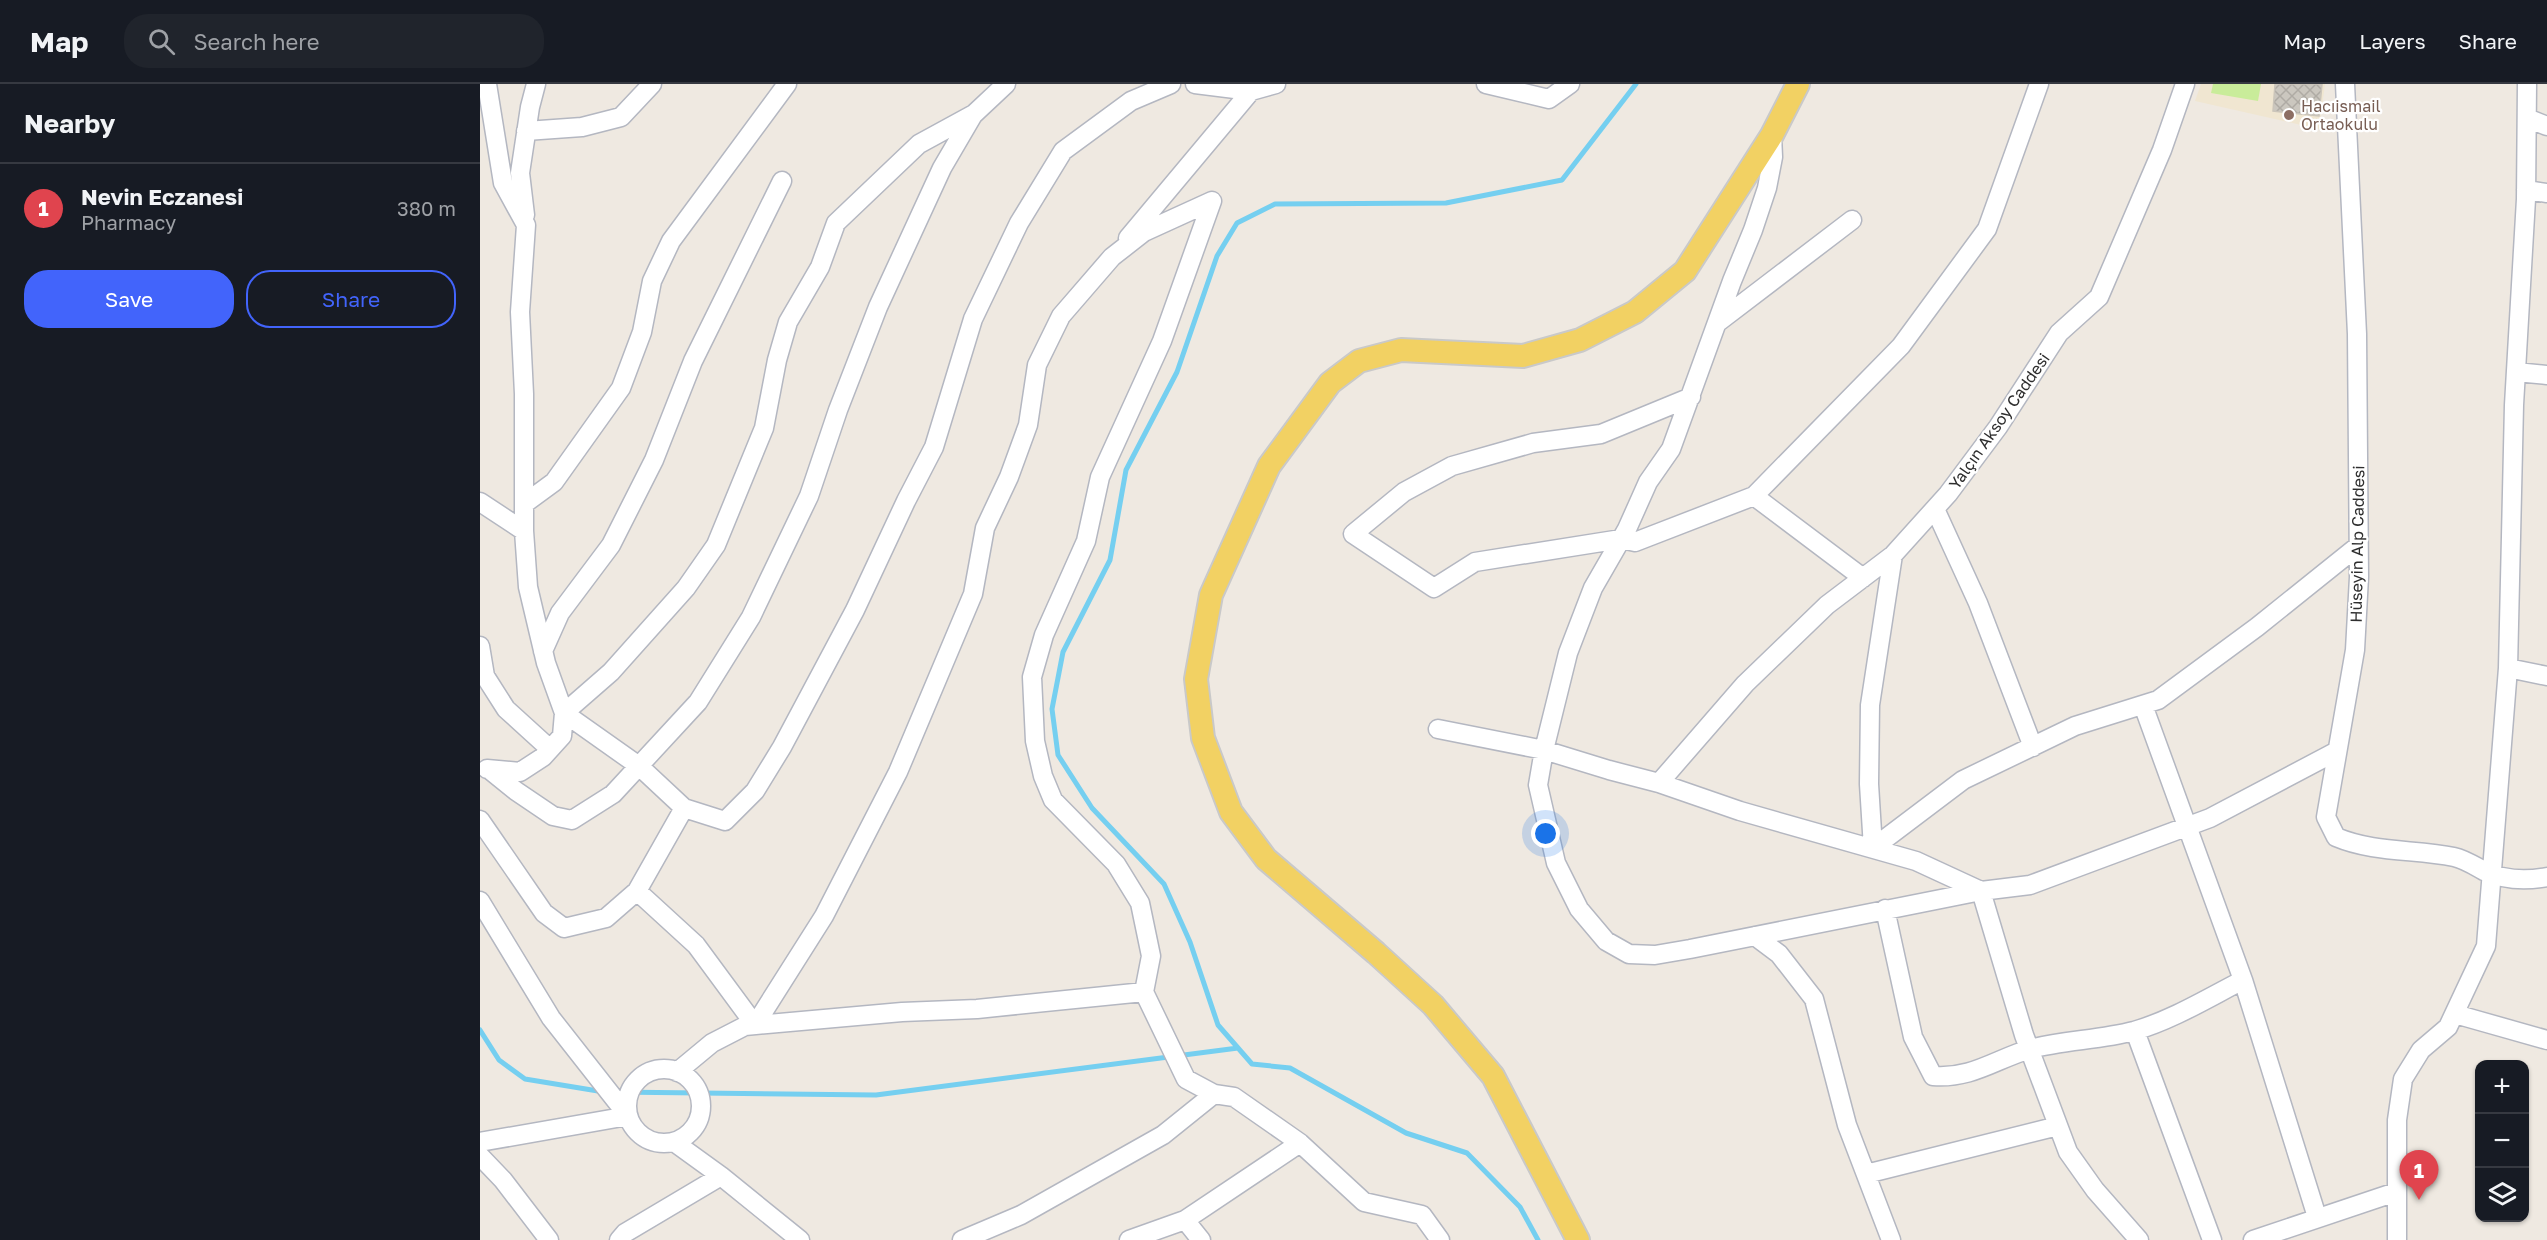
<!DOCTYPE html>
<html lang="en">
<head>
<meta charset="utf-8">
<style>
  body { margin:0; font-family:"Golos Text",sans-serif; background:#20242c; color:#f1f3f6 }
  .controls { position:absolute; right:18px; bottom:18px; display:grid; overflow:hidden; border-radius:12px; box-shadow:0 2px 4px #0004 }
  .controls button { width:54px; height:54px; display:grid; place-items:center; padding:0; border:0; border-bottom:2px solid #363941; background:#171b24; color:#f1f3f6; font:30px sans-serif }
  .you { position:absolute; left:1066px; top:750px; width:21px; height:21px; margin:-15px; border:4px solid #fff; border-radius:50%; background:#1a73e8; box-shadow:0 0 0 9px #1a73e833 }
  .badge { display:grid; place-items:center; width:39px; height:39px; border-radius:50%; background:#4264fb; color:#fff; font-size:20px; font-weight:700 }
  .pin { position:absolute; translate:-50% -50px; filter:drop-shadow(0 2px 3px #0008) }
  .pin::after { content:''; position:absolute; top:32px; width:21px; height:18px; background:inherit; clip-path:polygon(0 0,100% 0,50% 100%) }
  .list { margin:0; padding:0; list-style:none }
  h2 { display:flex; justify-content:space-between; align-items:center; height:78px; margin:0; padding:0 24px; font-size:26px }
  h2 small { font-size:20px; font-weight:400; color:#9ea1a6 }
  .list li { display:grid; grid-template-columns:39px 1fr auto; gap:18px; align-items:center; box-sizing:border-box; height:90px; padding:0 24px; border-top:2px solid #363941 }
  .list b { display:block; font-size:22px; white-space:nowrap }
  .list p { margin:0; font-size:20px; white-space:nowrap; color:#9ea1a6 }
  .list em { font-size:20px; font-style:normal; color:#9ea1a6 }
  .actions { display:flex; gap:12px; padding:18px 24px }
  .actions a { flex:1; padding:14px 0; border:2px solid #4264fb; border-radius:24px; text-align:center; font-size:21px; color:#4264fb }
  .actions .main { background:#4264fb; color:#fff }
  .icon { flex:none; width:33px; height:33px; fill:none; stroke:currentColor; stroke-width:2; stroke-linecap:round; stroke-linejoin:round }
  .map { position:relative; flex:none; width:2067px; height:1156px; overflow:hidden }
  header { display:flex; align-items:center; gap:36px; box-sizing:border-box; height:84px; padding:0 30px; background:#171b24; border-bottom:2px solid #363941 }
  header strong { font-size:28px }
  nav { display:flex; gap:33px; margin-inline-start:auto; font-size:21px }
  .search { width:420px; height:54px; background:#20242c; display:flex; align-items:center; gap:15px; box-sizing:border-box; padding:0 21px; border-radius:24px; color:#9ea1a6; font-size:22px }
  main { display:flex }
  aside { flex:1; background:#171b24 }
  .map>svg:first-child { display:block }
  .education { fill:#f0e6d1 }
  .pitch { fill:#c9ec9a }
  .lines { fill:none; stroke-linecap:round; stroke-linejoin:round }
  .stream { stroke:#75cff0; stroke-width:5 }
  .building { fill:url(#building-cross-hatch); stroke:#cbc5ba; stroke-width:1.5 }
  .minor-casing { stroke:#b4b7c1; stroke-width:21 }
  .major-casing { stroke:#c9c9c9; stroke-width:26 }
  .minor { stroke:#fff; stroke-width:18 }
  .major { stroke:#f2d163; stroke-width:22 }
  .education-dot { fill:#8d6e63; stroke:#fff; stroke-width:2 }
  .labels { text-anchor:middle; stroke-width:4.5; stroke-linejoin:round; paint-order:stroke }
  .education-label { font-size:16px; fill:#785e54; stroke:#fff; text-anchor:start }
  .street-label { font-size:16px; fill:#2e2e2e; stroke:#fff }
</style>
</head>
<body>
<header>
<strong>Map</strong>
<div class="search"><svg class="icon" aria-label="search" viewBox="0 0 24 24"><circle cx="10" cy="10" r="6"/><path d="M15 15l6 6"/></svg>Search here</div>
<nav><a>Map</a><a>Layers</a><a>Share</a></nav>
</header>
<main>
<aside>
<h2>Nearby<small></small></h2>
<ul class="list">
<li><span class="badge" style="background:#e0444e">1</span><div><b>Nevin Eczanesi</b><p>Pharmacy</p></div><em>380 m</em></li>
</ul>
<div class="actions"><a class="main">Save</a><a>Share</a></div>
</aside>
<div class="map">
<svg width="2067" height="1156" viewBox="0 0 2067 1156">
  <defs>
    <pattern id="building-cross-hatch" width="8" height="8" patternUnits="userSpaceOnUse" patternTransform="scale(1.5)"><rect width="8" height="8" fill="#cbc7bf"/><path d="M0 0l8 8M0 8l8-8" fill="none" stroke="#afaba4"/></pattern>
  </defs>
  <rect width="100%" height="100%" fill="#efe9e1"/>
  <path class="education" d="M1721,0h124l-6,45 -124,-28z"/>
  <path class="pitch" d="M1733,0h48l-3,17 -47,-8z"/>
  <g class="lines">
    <path class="stream" d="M0,946l19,30 26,19 79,13
      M134,1008l262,3 362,-47
      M1058,1156l-18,-33 -53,-54 -61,-20 -116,-65 -38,-4 -34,-39 -28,-83 -26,-58 -72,-76 -34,-53 -6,-46 11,-57 47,-92 16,-90 51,-98 40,-116 20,-33 38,-19 171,-1 116,-23 74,-96"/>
  </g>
  <path class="building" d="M1795,0h47l-3,32 -46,-5z"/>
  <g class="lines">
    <g class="minor-casing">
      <path id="minor" d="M7,0l16,99 23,42 -6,87 4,82v137l4,56 18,76 18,50 -2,23 -19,21 -23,15 -33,-3
        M526,0l-32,30 -55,30 -83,79 -16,44 -32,55 -11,38 -13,68 -48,117 -30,43 -75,84 -47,41 75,53 45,42 41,13 30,-30 27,-44 73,-137 51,-109 28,-54 39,-128 46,-96 44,-72 68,-50 40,-17
        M715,0l56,7
        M1006,0l63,15 21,-15
        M1865,0l12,250 2,243 -4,73 -29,167 10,20c38,16 79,12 118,20 10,2 21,9 30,14 20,9 42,10 63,6
        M2047,34l20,8
        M46,47l56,-4 39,-10 31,-33
        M1292,51l1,22 -6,31 -14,42 -21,51 -61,168 -23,33 -21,47 -34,59 -25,65 -24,97 -6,35 18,78 23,46 27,32 23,13 26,1 35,-6 291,-58 43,144 44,117 27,38 44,50
        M2046,106l21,3
        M45,131l-5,-42 10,-66 6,-23
        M648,154l123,-147 25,-7
        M1237,239l135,-103
        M2036,288l31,3
        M1211,313l-90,37 -68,9 -81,23 -48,26 -51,42 81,54 41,-26 146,-23 14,3 119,-46 109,82
        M1274,412l147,-150 86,-117 52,-145
        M0,418l44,29
        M44,420l30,-22 67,-94 21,-56 10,-51 19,-40 116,-157
        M1455,425l43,94 55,144
        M0,562l5,30 21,33 44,40
        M63,567l17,-38 51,-68 43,-85 39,-99 89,-180
        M2028,584l39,8
        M958,645l106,21 65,20 50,13 81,28 176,50 65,30 49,-6 180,-67 127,-67
        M10,686l26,21 37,25 19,4 41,-26 85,-92 53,-85 58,-121 29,-86 40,-103 64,-139 31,-53
        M1179,699l86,-99 82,-79 66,-50 55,-61 50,-67 61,-94 40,-36 63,-147 23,-66
        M0,736l64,93 20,15 42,-10 31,-27 47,-83
        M1393,764l90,-68 112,-54 83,-26 99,-73 101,-81
        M1393,764l-4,-64 1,-79 23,-150
        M157,807l59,54 59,80 69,-109 74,-144 75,-178 12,-66 24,-51 19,-52 9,-60 24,-49 51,-59 32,-25 68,-31 -50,140 -62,136 -14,64 -42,94 -12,42 3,64 8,35 10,24 63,64 24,39 11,53 -7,36
        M0,817l71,117 77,98 -148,26
        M1405,825l28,128 20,39c39,3 63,-17 97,-27 34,-9 70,-9 104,-18 38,-11 74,-33 109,-51l-100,-275
        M1275,852l24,18 35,45 33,126 44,115
        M1763,896l74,237
        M1975,930l92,26
        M1655,947l77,209
        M147 1022a37 37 0 1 1 74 0a37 37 0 1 1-74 0Z
        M197,988l35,-29 33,-17 157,-14 75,-3 167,-17 42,87 28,15 20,3 66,46 64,59 58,13 18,25
        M194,1058l47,34 79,64
        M0,1072l23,24 46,60
        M1386,1090l192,-48
        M705,1136l16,20
        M139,1156l6,-7 96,-57
        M482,1156l59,-25 142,-80 51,-41
        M649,1156l56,-20 115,-77
        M1773,1156l143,-48
        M1917,1156v-120l6,-41 18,-29 27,-23 38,-81 22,-278 6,-263 12,-206 1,-115"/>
    </g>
    <g class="major-casing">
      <path id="major" d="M1098,1156l-85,-164 -60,-71 -57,-52 -110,-94 -35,-47 -28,-74 -7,-59 15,-84 58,-129 61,-83 29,-22 42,-11 122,6 57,-16 55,-28 50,-41 87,-136 26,-51"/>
    </g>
    <use href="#minor" class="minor"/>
    <use href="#major" class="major"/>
  </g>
  <circle class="education-dot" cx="1809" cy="31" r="6"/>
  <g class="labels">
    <g class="education-label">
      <text x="1821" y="28">Hacıismail<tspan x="1821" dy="18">Ortaokulu</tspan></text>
    </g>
    <g class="street-label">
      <text transform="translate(1519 337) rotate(-55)" y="6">Yalçın Aksoy Caddesi</text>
      <text transform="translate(1877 460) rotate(-89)" y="6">Hüseyin Alp Caddesi</text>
    </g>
  </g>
</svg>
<div class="controls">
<button>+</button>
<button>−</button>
<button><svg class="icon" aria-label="layers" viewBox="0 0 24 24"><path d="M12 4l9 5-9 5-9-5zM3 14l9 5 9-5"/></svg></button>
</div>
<div class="you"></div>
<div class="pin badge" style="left:1939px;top:1116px;background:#e0444e">1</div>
</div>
</main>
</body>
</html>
